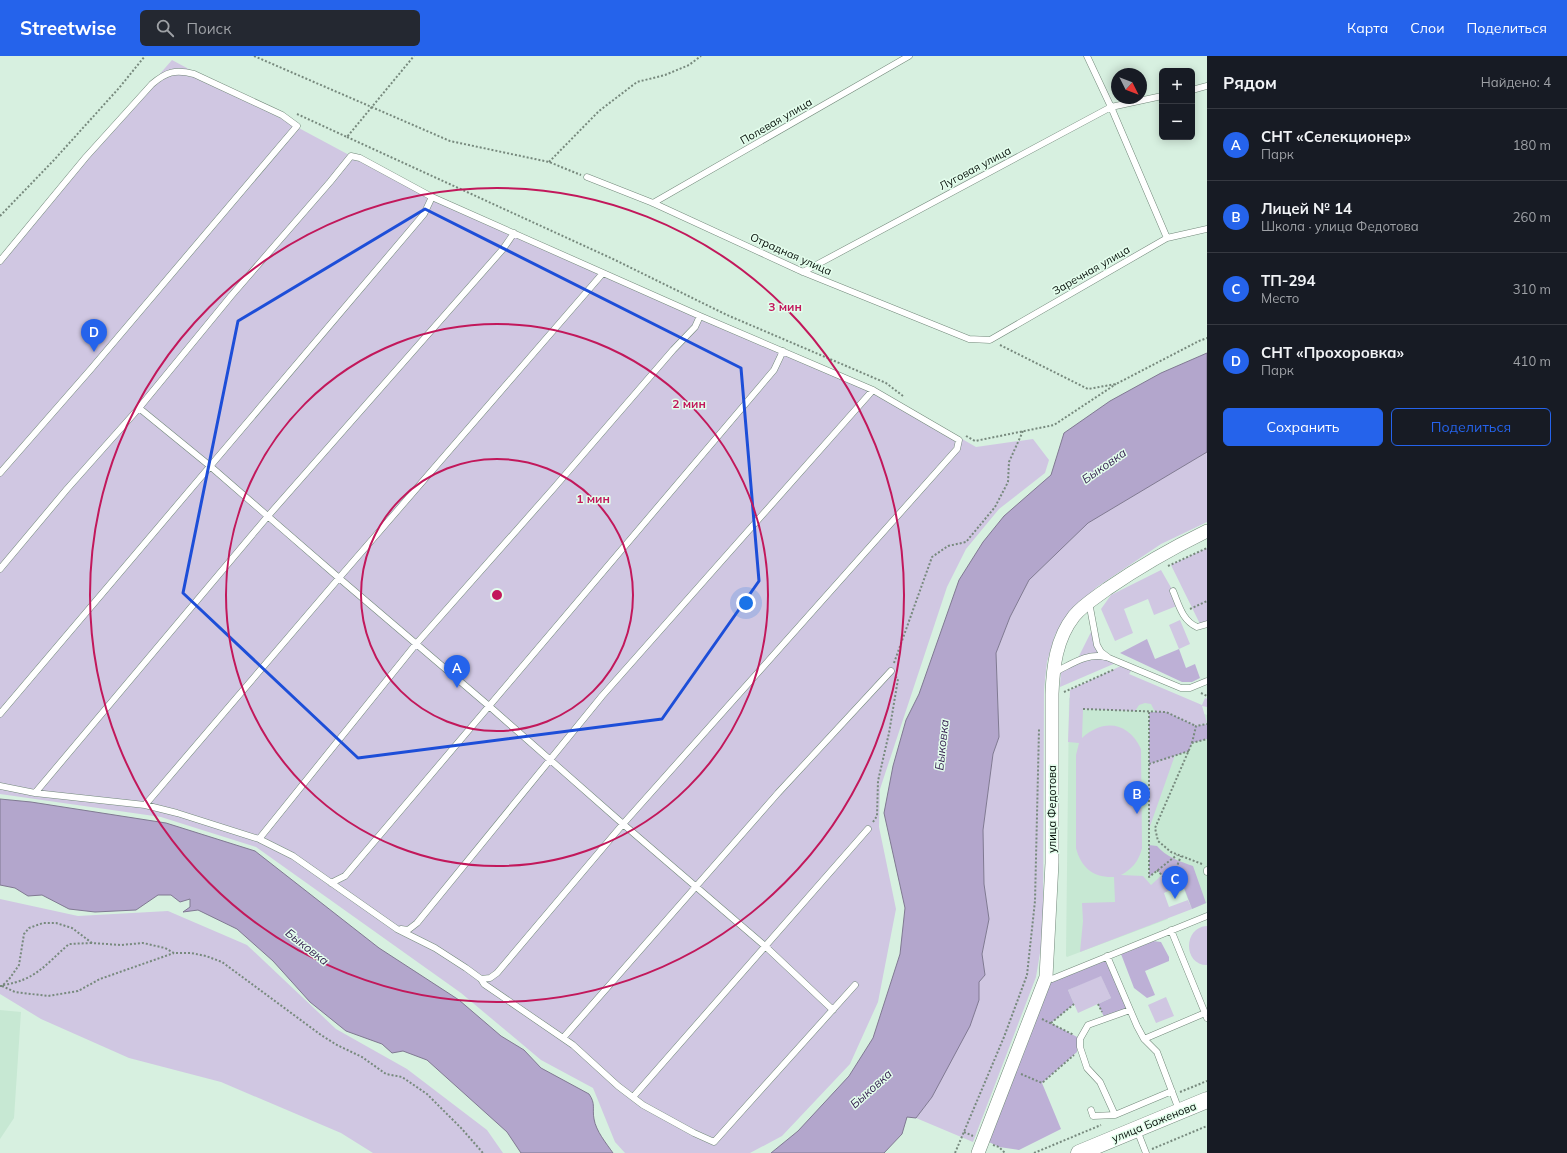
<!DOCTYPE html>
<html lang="ru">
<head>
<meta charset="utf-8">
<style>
  body { margin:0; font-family:Mulish,sans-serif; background:#242831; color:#f1f3f6 }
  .controls { position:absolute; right:12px; top:12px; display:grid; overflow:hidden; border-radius:6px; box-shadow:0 2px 10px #0003 }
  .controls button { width:36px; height:36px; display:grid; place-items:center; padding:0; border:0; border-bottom:1px solid #363941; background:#171b24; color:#f1f3f6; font:20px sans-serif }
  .compass { position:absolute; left:1111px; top:12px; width:36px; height:36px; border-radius:50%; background:#171b24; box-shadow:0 2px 10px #0003; rotate:132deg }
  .you { position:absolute; left:746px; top:547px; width:14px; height:14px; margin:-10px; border:3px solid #fff; border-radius:50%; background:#1a73e8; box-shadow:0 0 0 6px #1a73e833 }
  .badge { display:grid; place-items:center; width:26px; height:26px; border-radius:50%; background:#2563eb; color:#fff; font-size:13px; font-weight:700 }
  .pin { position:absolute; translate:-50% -33px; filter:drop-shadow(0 1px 2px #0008) }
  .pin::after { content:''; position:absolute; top:21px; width:14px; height:12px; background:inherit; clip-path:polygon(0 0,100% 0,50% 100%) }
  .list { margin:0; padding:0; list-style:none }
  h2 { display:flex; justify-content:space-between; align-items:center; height:52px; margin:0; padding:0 16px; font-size:17px }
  h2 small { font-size:13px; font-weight:400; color:#9ea1a6 }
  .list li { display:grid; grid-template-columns:26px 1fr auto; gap:12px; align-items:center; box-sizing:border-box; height:72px; padding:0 16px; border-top:1px solid #363941 }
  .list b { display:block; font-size:15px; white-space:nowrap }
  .list p { margin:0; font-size:13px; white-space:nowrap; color:#9ea1a6 }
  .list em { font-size:13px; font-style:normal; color:#9ea1a6 }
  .actions { display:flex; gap:8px; padding:12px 16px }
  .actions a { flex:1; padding:9px 0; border:1px solid #2563eb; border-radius:6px; text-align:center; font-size:14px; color:#2563eb }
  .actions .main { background:#2563eb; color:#fff }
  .icon { flex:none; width:22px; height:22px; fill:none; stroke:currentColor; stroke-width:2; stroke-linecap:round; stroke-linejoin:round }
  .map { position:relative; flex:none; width:1207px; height:1097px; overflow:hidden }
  header { display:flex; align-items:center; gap:24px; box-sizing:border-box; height:56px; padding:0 20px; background:#2563eb; color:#fff }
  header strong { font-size:19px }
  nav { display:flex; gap:22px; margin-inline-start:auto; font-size:14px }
  .search { width:280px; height:36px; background:#242831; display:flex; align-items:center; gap:10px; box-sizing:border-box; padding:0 14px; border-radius:6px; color:#9ea1a6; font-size:15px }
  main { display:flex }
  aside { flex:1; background:#171b24 }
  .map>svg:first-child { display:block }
  .built { fill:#c7e8d3 }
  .green { fill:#d0c7e2 }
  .forest { fill:#bdb0d6 }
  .water { fill:#b3a6cc; stroke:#807992 }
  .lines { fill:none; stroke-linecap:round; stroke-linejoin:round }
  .service-casing { stroke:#72887a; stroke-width:7 }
  .minor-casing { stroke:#72887a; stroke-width:14 }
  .tertiary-casing { stroke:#72887a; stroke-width:17 }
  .path { stroke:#77897d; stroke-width:2; stroke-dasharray:2 2; stroke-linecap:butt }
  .service { stroke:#fff; stroke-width:6 }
  .minor { stroke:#fff; stroke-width:13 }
  .tertiary { stroke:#fff; stroke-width:16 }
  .marked { fill:none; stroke:#1d4ed8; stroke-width:3; stroke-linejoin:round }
  .ring { fill:none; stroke:#c2185b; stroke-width:2 }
  .labels { text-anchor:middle; stroke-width:3; stroke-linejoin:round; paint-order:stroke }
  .street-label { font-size:11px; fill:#08110b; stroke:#e4feed }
  .water-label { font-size:12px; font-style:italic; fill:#341f4f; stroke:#e4feed }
  .centre { fill:#c2185b; stroke:#e4feed; stroke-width:2 }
  .ring-label { font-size:12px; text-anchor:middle; font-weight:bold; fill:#c2185b; stroke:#e4feed; stroke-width:3; stroke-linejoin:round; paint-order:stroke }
</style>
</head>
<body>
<header>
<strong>Streetwise</strong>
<div class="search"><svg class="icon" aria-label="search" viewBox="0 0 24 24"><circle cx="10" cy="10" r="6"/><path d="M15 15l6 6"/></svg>Поиск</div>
<nav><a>Карта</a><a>Слои</a><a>Поделиться</a></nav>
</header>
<main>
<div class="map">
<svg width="1207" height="1097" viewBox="0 0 1207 1097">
  <rect width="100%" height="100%" fill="#d7f0e0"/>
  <path class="built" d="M1115,620l92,39v188l-15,6 -10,-24 -24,10 10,24 -101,38 -1,-1 3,-258z
    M0,954l21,2 -7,106 -14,21z"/>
  <path class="green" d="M172,4l179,96 168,79 360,156 97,56 57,-8 16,21 -4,13 -46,36 -33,40 -19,38 -67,202 -1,38 17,82 -18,93 -28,62 -68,72 -32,17h-125l-10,-11 -22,-54 -52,-28 -80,-67 -205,-146 -95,-30 -161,-23v-537z
    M1207,396v70l-46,22 -64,43 -21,19 -12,15 -9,14 -8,27 -3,27 -1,246 -7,42 -63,165 -57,-24 16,-21 47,-97v-18l6,-7 -3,-21 7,-35 -5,-35 -1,-54 10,-76 6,-17 -3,-84 14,-36 19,-37 59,-57z
    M1207,492v76l-6,2 -30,-61z
    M1161,514l12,21 6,14 -25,10 -6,-16 -24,10 9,24 -18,8 -14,-32 10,-14z
    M1180,564l10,24 -11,5 -10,-24z
    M1094,570l7,26 17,10 -58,25 1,-18 15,-7z
    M1125,608l8,4 -4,6 73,31 3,-7 2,1v8l-5,-1 5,17 -11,3 -30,-14h-11l-4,-8 -6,-1 -6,2 -4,6 -52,-2 -1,29c21,-20 47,-16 59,11l1,99c-3,13 -10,21 -21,27l22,1 8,9 11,-10 8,9 2,5 -8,4 5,14 19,-7 4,9 -112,43 3,-31 -1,-18 33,-1 -1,-25c-20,1 -33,-9 -38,-29v-93l3,-12 -11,-1 2,-52z
    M1175,699l-26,74v-65z
    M0,843l78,17 90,-5 79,34 89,84 71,40 80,61 16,23h-130l-32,-20 -120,-51 -92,-24 -88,-39 -41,-25z
    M1207,870v39c-24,0 -24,-38 0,-39z
    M1101,919l10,23 -33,15 -10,-23z
    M1166,941l8,19 -18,7 -8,-18z"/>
  <path class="forest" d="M1147,583l8,20 24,-10 7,19 9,-4 5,14 -8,4h-10l-62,-29z
    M1149,656h17l30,14 11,-2v15l-15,4 -3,8 -40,13z
    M1149,789l8,1c9,11 22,15 36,20l13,37 -14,6 -9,-24 -11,4 -2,-5 -13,-14 -8,7z
    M1153,885l8,1 8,15v4l-24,10 10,24 -8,3 -13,-10 -13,-34z
    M1107,900l23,54 -25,9 -7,-15 13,-6 -10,-22 -33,14 6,14 -23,19 26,14v15l-35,31 19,46 -42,21 -20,-3 -10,-5 63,-163z"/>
  <path class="water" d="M1207,297v99l-119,71 -59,57 -19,37 -14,36 3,84 -6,17 -10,76 1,54 5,35 -7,35 3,21 -6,7v18l-9,26 -38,71 -16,21 -9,-1 -5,17 -18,19h-113l27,-22 51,-55 24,-38 27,-84 5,-46 -21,-95 9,-47 13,-46 13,-26 40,-114 24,-38 21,-26 47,-41 13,-42 46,-32 51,-28z
    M0,743l31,3 135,21 89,28 124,97 80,52 42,36 23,14 17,18 48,26c7,10 3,14 5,25 2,12 12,24 19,34h-92l-14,-21 -80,-72 -24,-9 -11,2 -10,-9 -36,-13 -36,-29 -37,-41 -36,-32 -39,-19 -15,2 7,-5v-8l-10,3 -9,-7h-13l-22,15 -41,2 -26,-3 -27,-14 -14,1 -13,-8 -15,-3z"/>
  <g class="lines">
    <g class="service-casing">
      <path id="service" d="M1087,0l24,51 56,131
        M1192,34l15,-4
        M587,121l66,26 150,69 166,67 21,1 177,-102 40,-9
        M653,147l256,-147
        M0,205l86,-104 66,-73c14,-12 23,-15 42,-10l88,41 15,11 -206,243 -91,104
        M803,216l308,-165 51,-11
        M139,352l71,58 129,112 150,128 134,118 142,122 68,64
        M0,513l67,-80 72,-81 92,-112 99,-114 21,-26 9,2 72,39 268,119 173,74 86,50 -2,9 -334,375 -126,149 -7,5 -9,1
        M1173,535c6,14 9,29 24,36l10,-3
        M1089,546l8,43 4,7 8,6 72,30h9l17,-7
        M1055,616c15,-7 33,-20 50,-15
        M0,658c142,-166 282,-334 424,-500l8,-17
        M0,730l35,7 110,12 32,8 82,26 34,17 104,73 38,19 31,20 15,11 3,5 89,61 45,41 25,19 51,28 20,9 141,-157
        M35,737l233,-277 235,-267 11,-16
        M145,749l194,-227 264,-305
        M259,783l157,-195 137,-155 120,-139 22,-23 5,-11
        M1207,814v2
        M331,827l14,-7 429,-506 9,-19
        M401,873l7,1 9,-7 185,-227 271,-306
        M1171,874l36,88
        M1107,900l30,70 7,13 13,13 22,58
        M1046,921l6,2 155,-63
        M1130,954l-42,15 -8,14v8l7,21 13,14 15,33 57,-24
        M563,982l215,-245 113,-122
        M1144,983l61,-26
        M633,1041l235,-268
        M1091,1054l2,6 22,-1
        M1137,1074l9,23"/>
    </g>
    <g class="minor-casing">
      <path id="minor" d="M978,1097l68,-176 6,-114v-169c1,-27 4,-55 22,-78 9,-11 21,-18 33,-27 32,-22 65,-41 100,-58"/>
    </g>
    <g class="tertiary-casing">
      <path id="tertiary" d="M1079,1097l128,-53"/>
    </g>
    <path class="path" d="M254,0l196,85 99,21 32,13
      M297,58l50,23 67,-81
      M347,81l266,122 114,56 159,68 17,13
      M549,106l50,-51 38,-29 28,-7 24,-10 12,-9
      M0,160l54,-56 65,-72 26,-32
      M1000,289l88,44 28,-5 83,-43 8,-3
      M966,380l9,5 79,-16 62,-41
      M1168,510l39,-18
      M1190,553l17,-8
      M894,607l38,-106 16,-11 18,-4 29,-35 13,-25 1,-20 14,-31
      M1064,636l51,-23
      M1201,637l6,3
      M1083,653l83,3 30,14
      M1149,656v165l28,-22
      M1192,687l4,-17 11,-2
      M1149,708l40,-13
      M873,766l4,-6 1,-35 11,-48 9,-54 -2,-2
      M1202,808l-31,-12 -13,-11 -3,-13 37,-85 15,-4
      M1157,814l13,14 11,-28
      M3,929c33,-5 42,-20 66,-41l23,-1
      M0,930h2l8,-8 9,-13 5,-31 5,-6 14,-5h13l16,5 20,15 29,2 22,-2 22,5 9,5h17l15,3 16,6 99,73 16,10 25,12 24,17 16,3 25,17 35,35 21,24
      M2,930l13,6 33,4 30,-5 22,-12 74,-26
      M1098,948l4,8
      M1042,963l32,16
      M1051,967l23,-19
      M1021,1018l21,9 32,-28
      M1180,1036l27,-11
      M964,1076l9,4
      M993,1089l6,2 6,6
      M1152,1093l55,-23
      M955,1097l49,-116 23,-62 8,-74 4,-172
      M1034,1097l67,-28"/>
    <use href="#service" class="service"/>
    <use href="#minor" class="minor"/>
    <use href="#tertiary" class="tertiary"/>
  </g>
  <path class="marked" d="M425,153l316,159 18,213 -97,138 -304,39 -175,-165 55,-272z"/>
  <g class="ring">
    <circle cx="497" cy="539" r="136"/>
    <circle cx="497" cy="539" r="271"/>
    <circle cx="497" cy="539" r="407"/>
  </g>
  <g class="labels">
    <g class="street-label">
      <text transform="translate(776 65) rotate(-30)" y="4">Полевая улица</text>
      <text transform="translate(975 112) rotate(-28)" y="4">Луговая улица</text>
      <text transform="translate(791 198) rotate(24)" y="4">Отрадная улица</text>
      <text transform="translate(1091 214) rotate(-30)" y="4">Заречная улица</text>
      <text transform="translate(1052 753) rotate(-90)" y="4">улица Федотова</text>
      <text transform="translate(1154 1066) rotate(-22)" y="4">улица Баженова</text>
    </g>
    <g class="water-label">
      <text transform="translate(1104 410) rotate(-35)" y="4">Быковка</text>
      <text transform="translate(942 689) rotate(-84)" y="4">Быковка</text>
      <text transform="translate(307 891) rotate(38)" y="4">Быковка</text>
      <text transform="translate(871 1033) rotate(-42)" y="4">Быковка</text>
    </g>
  </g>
  <circle cx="497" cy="539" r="6" class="centre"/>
  <g class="ring-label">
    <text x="785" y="255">3 мин</text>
    <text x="689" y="352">2 мин</text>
    <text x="593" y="447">1 мин</text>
  </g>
</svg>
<div class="controls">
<button>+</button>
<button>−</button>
</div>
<svg class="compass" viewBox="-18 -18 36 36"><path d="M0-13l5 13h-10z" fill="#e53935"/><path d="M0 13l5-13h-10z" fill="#9ea1a6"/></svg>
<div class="you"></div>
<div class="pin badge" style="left:457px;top:632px">A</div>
<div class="pin badge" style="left:1137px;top:758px">B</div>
<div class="pin badge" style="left:1175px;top:843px">C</div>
<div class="pin badge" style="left:94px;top:296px">D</div>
</div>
<aside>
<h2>Рядом<small>Найдено: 4</small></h2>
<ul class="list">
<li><span class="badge">A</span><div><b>СНТ «Селекционер»</b><p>Парк</p></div><em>180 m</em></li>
<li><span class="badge">B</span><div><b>Лицей № 14</b><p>Школа · улица Федотова</p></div><em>260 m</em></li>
<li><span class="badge">C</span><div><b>ТП-294</b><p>Место</p></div><em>310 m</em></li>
<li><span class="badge">D</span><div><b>СНТ «Прохоровка»</b><p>Парк</p></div><em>410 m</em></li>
</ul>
<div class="actions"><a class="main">Сохранить</a><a>Поделиться</a></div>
</aside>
</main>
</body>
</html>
